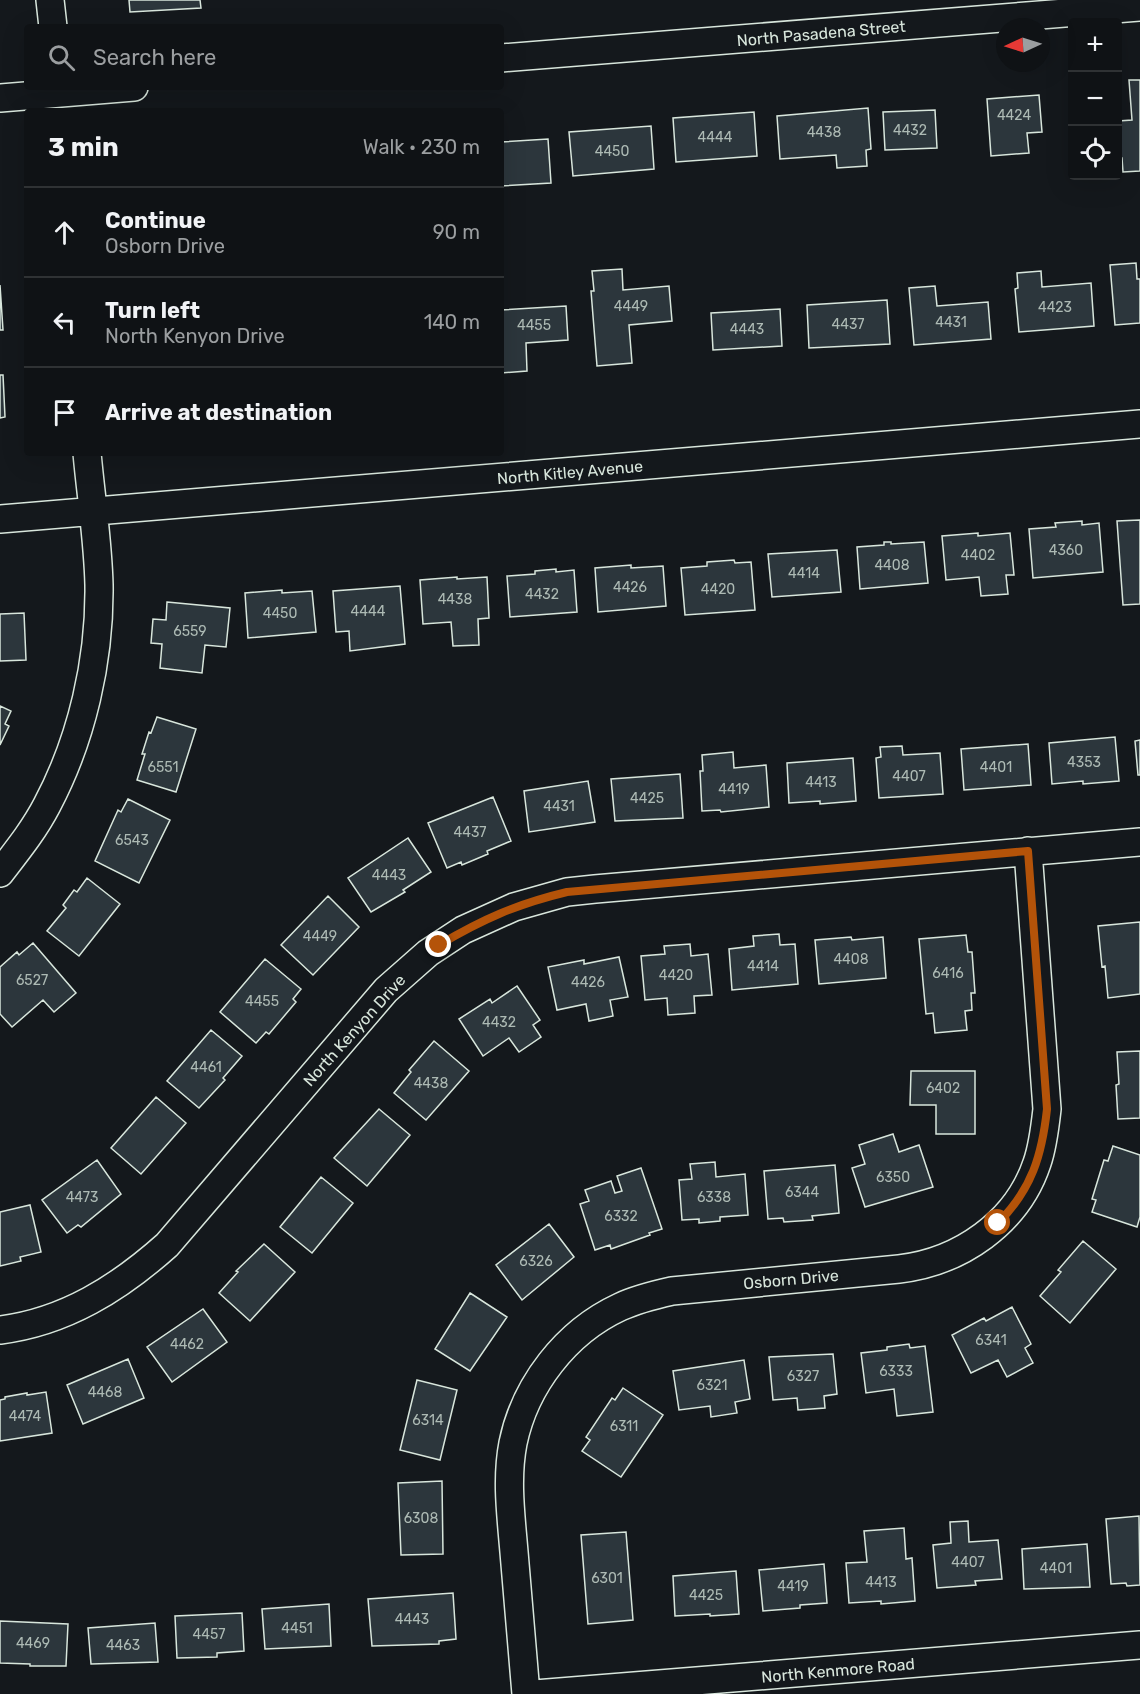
<!DOCTYPE html>
<html lang="en">
<head>
<meta charset="utf-8">
<style>
  body { margin:0; font-family:Rubik,sans-serif; background:#181b1e; color:#f1f3f6 }
  .controls { position:absolute; right:18px; top:18px; display:grid; overflow:hidden; border-radius:6px; box-shadow:0 6px 24px #0002 }
  .controls button { width:54px; height:54px; display:grid; place-items:center; padding:0; border:0; border-bottom:2px solid #2f3234; background:#0f1215; color:#f1f3f6; font:30px sans-serif }
  .compass { position:absolute; left:996px; top:18px; width:54px; height:54px; border-radius:50%; background:#0f1215; box-shadow:0 6px 24px #0002; rotate:266deg }
  .stop { position:absolute; width:18px; height:18px; margin:-14px; border:4px solid #b45309; border-radius:50%; background:#fff }
  .stop.end { background:#b45309; border-color:#fff; box-shadow:0 2px 6px #0008 }
  .list { margin:0; padding:0; list-style:none }
  h2 { display:flex; justify-content:space-between; align-items:center; height:78px; margin:0; padding:0 24px; font-size:26px }
  h2 small { font-size:20px; font-weight:400; color:#9b9ea0 }
  .list li { display:grid; grid-template-columns:39px 1fr auto; gap:18px; align-items:center; box-sizing:border-box; height:90px; padding:0 24px; border-top:2px solid #2f3234 }
  .list b { display:block; font-size:22px; white-space:nowrap }
  .list p { margin:0; font-size:20px; white-space:nowrap; color:#9b9ea0 }
  .list em { font-size:20px; font-style:normal; color:#9b9ea0 }
  .icon { flex:none; width:33px; height:33px; fill:none; stroke:currentColor; stroke-width:2; stroke-linecap:round; stroke-linejoin:round }
  .map { position:relative; flex:none; width:1140px; height:1694px; overflow:hidden }
  .search { position:absolute; background:#0f1215; box-shadow:0 6px 24px #0002; left:24px; top:24px; width:480px; height:66px; display:flex; align-items:center; gap:15px; box-sizing:border-box; padding:0 21px; border-radius:6px; color:#9b9ea0; font-size:22px }
  .panel { position:absolute; background:#0f1215; box-shadow:0 6px 24px #0002; left:24px; top:108px; width:480px; height:348px; border-radius:6px }
  .map>svg:first-child { display:block }
  .building { fill:#2c363c; stroke:#d8e6dc; stroke-width:1.5 }
  .lines { fill:none; stroke-linecap:round; stroke-linejoin:round }
  .minor-casing { stroke:#d8e6dc; stroke-width:30 }
  .minor { stroke:#14181c; stroke-width:27 }
  .route { stroke:#b45309; stroke-width:8 }
  .labels { text-anchor:middle; stroke-width:4.5; stroke-linejoin:round; paint-order:stroke }
  .number-label { font-size:14px; fill:#adbab4 }
  .street-label { font-size:16px; fill:#d8e6dc; stroke:#14181c }
</style>
</head>
<body>
<div class="map">
<svg width="1140" height="1694" viewBox="0 0 1140 1694">
  <rect width="100%" height="100%" fill="#14181c"/>
  <path class="building" d="M129,0h71l1,8 -71,4z
    M1129,80h11v91l-17,1 -1,-14h-4v-37l14,-1z
    M1039,95l3,37 -15,1 2,20 -38,3 -4,-57z
    M868,108l3,41 -5,1 1,16 -30,2 -1,-13 -56,4 -3,-43z
    M935,110l2,38 -52,2 -2,-38z
    M754,112l3,44 -81,6 -3,-44z
    M651,126l3,43 -81,7 -4,-44z
    M548,139l3,44 -50,3v-44z
    M1136,263l1,16h3v44l-25,2 -5,-60z
    M622,269l1,21 46,-4 3,35 -43,4 3,38 -35,3 -6,-75h3l-2,-20z
    M1041,271l1,16 49,-4 3,43 -75,6 -4,-43 3,-1 -1,-15z
    M0,285l3,45h-3z
    M935,286l2,20 51,-4 3,37 -77,6 -5,-57z
    M887,300l3,44 -81,4 -2,-43z
    M566,306l2,34 -42,3 1,28 -26,2v-63z
    M780,309l2,37 -69,4 -2,-37z
    M0,375h3l2,42 -5,1z
    M1140,520v84l-17,1 -6,-84z
    M1082,521v4l17,-2 4,49 -70,6 -4,-49 27,-2 -1,-4z
    M978,533v3l32,-3 4,42h-8l2,19 -27,2 -2,-19 -33,3 -4,-44z
    M884,542h7v2l33,-2 4,41 -68,6 -3,-42 27,-2z
    M837,550l4,42 -69,5 -4,-43z
    M734,560l1,3 16,-1 4,48 -70,5 -4,-47 26,-2v-4z
    M631,565v3l32,-2 3,40 -68,6 -3,-44z
    M556,569v3l18,-2 3,42 -67,5 -3,-41 28,-2v-3z
    M457,577v2l30,-2 2,41 -11,1 1,26 -26,1 -2,-24 -28,2 -3,-44z
    M400,586l5,58 -55,7 -1,-20 -13,1 -3,-41z
    M282,590v3l30,-2 4,41 -68,6 -3,-45z
    M167,602l63,6 -4,39 -21,-2 -3,28 -42,-5 2,-24 -11,-1 2,-24 13,1z
    M24,613l2,47 -26,1v-47z
    M0,706l11,5 -6,13 4,2 -9,19z
    M157,717l39,12 -20,63 -39,-12 8,-26h-3l7,-22 2,1z
    M1115,737l4,44 -36,3v-3l-31,3 -3,-41z
    M1140,740v35h-2l-3,-34z
    M1028,744l3,41 -67,5 -3,-41z
    M902,746l1,9 37,-2 3,41 -64,4 -3,-40 5,-1 -1,-10z
    M733,752l1,16 32,-3 3,42 -48,5 -1,-2 -18,1 -2,-40h3l-1,-16z
    M853,758l3,43 -36,3v-3l-31,2 -2,-40z
    M680,774l3,44 -68,3 -4,-42z
    M588,781l7,41 -66,10 -5,-41z
    M493,797l18,44 -24,10 1,3 -26,11 -1,-3 -14,6 -19,-45z
    M128,799l42,21 -31,63 -44,-22 23,-51 3,2z
    M408,838l23,34 -28,18 2,2 -34,20 -23,-34z
    M87,878l33,26 -41,52 -32,-25 19,-23 -3,-3 11,-15 3,2z
    M328,896l31,31 -46,48 -32,-30z
    M1140,922v72l-32,4 -3,-32 -3,1 -4,-41z
    M779,934l1,11 15,-1 3,40 -66,6 -3,-41 25,-3 -1,-10z
    M966,935l2,17h4l3,41h-4l1,17 -7,1 2,19 -32,3 -2,-20 -7,1 -7,-75z
    M851,937l1,3 31,-3 3,41 -67,6 -4,-44z
    M33,943l43,50 -22,19 -11,-12 -31,27 -12,-13v-47l17,-15 2,3z
    M690,944l1,12 17,-2 4,41 -18,1 1,17 -27,2 -1,-17 -22,2 -4,-44 24,-2 -1,-8z
    M619,957l9,40 -18,3 3,16 -24,5 -3,-17 -29,6 -9,-43 36,-7v4z
    M265,959l36,30 -8,10 3,3 -27,32 -3,-2 -10,11 -36,-31z
    M517,986l23,34 -7,5 8,12 -22,15 -10,-14 -26,18 -24,-37 31,-20 2,4z
    M211,1030l31,26 -19,22 2,2 -26,28 -32,-27z
    M434,1041l35,30 -43,49 -32,-27 17,-21 -2,-2z
    M1140,1051v67l-22,1 -2,-34 3,-1 -2,-32z
    M911,1071h64v63h-39v-29h-26z
    M156,1097l30,26 -45,51 -30,-26z
    M379,1109l31,26 -43,51 -33,-28z
    M893,1134l6,18 20,-7 14,42 -68,20 -13,-39 13,-4 -6,-19z
    M1113,1146l27,9v62l-3,10 -45,-15 4,-12 -4,-1 12,-39 4,1z
    M97,1160l24,34 -40,33 -3,-2 -11,8 -25,-33z
    M715,1162l1,15 29,-3 3,41 -28,2v4l-21,2v-4l-17,1 -3,-40 13,-1 -2,-15z
    M835,1165l4,48 -27,3 1,4 -29,2 -1,-4 -15,1 -4,-48z
    M641,1168l21,61 -13,4 1,2 -39,14 -1,-4 -15,5 -15,-46 9,-3 -4,-11 26,-9 4,12 7,-2 -5,-15z
    M321,1177l32,26 -41,50 -32,-26z
    M30,1205l11,47 -21,5 1,4 -21,5v-54z
    M549,1224l25,33 -52,43 -26,-35z
    M1083,1241l33,28 -46,54 -30,-27 21,-24 -3,-2z
    M264,1244l31,28 -45,49 -31,-28 19,-21 -2,-1z
    M470,1293l37,24 -37,54 -35,-22z
    M1012,1307l19,37 -6,4 8,15 -26,14 -9,-17 -27,13 -19,-38 32,-17 2,3z
    M203,1309l24,33 -55,40 -25,-35z
    M909,1344l1,4 15,-2 8,66 -36,4 -3,-27 -28,4 -5,-40 26,-3v-3z
    M833,1354l4,40 -13,2 1,12 -27,2 -1,-12 -24,2 -4,-43z
    M128,1359l16,39 -61,26 -16,-39z
    M744,1360l6,39 -15,3 2,11 -26,4 -1,-11 -31,4 -6,-39z
    M417,1380l40,10 -17,70 -40,-10z
    M623,1388l40,27 -42,62 -39,-26 8,-11 -4,-3 26,-39 3,2z
    M46,1392l6,41 -52,8v-41l5,-1v-2l22,-4v2z
    M442,1481l1,73 -42,1 -3,-72z
    M1139,1516l1,69 -13,1 -1,-3 -15,1 -5,-65z
    M968,1521l1,21 29,-2 4,39 -27,2 1,4 -39,3 -4,-43 18,-2 -1,-21z
    M904,1528l2,31 6,-1 3,43 -34,3v-3l-32,2 -3,-40 21,-1 -3,-31z
    M626,1532l7,88 -45,4 -7,-89z
    M1087,1544l3,43 -66,2 -2,-40z
    M824,1564l3,39 -27,2v3l-37,3 -4,-41z
    M736,1571l3,43 -29,2v-2l-35,2 -2,-40z
    M453,1593l3,46 -17,2v3l-67,2 -4,-47z
    M329,1604l2,42 -66,3 -3,-40z
    M242,1613l2,38 -27,2v4l-40,1 -2,-42z
    M0,1621l68,3 -2,42h-36v-2l-30,-1z
    M155,1623l3,39 -67,2 -3,-36z"/>
  <g class="lines">
    <g class="minor-casing">
      <path id="minor" d="M50,0l3,27
        M501,58l639,-51
        M0,98l134,-11
        M0,519l1140,-95
        M0,873c17,-22 34,-43 47,-68 35,-66 53,-145 52,-220 -1,-44 -8,-88 -12,-132
        M0,1330c65,-8 119,-42 167,-85l219,-255 42,-37 35,-23 51,-23 53,-15 28,-3 545,-47
        M526,1694c-4,-47 -8,-94 -12,-142 -3,-36 -8,-73 -1,-109 12,-58 53,-111 107,-136 17,-8 34,-12 52,-16l227,-22c61,-7 118,-46 138,-106 6,-17 8,-36 10,-54l-19,-258
        M535,1694l605,-49"/>
    </g>
    <use href="#minor" class="minor"/>
  </g>
  <g class="lines">
    <path class="route" d="M439,945c44,-26 78,-41 128,-53l461,-41 19,258c-5,46 -15,80 -49,114"/>
  </g>
  <g class="labels">
    <g class="number-label">
      <text x="1014" y="120">4424</text>
      <text x="910" y="135">4432</text>
      <text x="824" y="137">4438</text>
      <text x="715" y="142">4444</text>
      <text x="612" y="156">4450</text>
      <text x="631" y="311">4449</text>
      <text x="1055" y="312">4423</text>
      <text x="951" y="327">4431</text>
      <text x="848" y="329">4437</text>
      <text x="534" y="330">4455</text>
      <text x="747" y="334">4443</text>
      <text x="1066" y="555">4360</text>
      <text x="978" y="560">4402</text>
      <text x="892" y="570">4408</text>
      <text x="804" y="578">4414</text>
      <text x="630" y="592">4426</text>
      <text x="718" y="594">4420</text>
      <text x="542" y="599">4432</text>
      <text x="455" y="604">4438</text>
      <text x="368" y="616">4444</text>
      <text x="280" y="618">4450</text>
      <text x="190" y="636">6559</text>
      <text x="1084" y="767">4353</text>
      <text x="163" y="772">6551</text>
      <text x="996" y="772">4401</text>
      <text x="909" y="781">4407</text>
      <text x="821" y="787">4413</text>
      <text x="734" y="794">4419</text>
      <text x="647" y="803">4425</text>
      <text x="559" y="811">4431</text>
      <text x="470" y="837">4437</text>
      <text x="132" y="845">6543</text>
      <text x="389" y="880">4443</text>
      <text x="320" y="941">4449</text>
      <text x="851" y="964">4408</text>
      <text x="763" y="971">4414</text>
      <text x="948" y="978">6416</text>
      <text x="676" y="980">4420</text>
      <text x="32" y="985">6527</text>
      <text x="588" y="987">4426</text>
      <text x="262" y="1006">4455</text>
      <text x="499" y="1027">4432</text>
      <text x="206" y="1072">4461</text>
      <text x="431" y="1088">4438</text>
      <text x="943" y="1093">6402</text>
      <text x="893" y="1182">6350</text>
      <text x="802" y="1197">6344</text>
      <text x="82" y="1202">4473</text>
      <text x="714" y="1202">6338</text>
      <text x="621" y="1221">6332</text>
      <text x="536" y="1266">6326</text>
      <text x="991" y="1345">6341</text>
      <text x="187" y="1349">4462</text>
      <text x="896" y="1376">6333</text>
      <text x="803" y="1381">6327</text>
      <text x="712" y="1390">6321</text>
      <text x="105" y="1397">4468</text>
      <text x="25" y="1421">4474</text>
      <text x="428" y="1425">6314</text>
      <text x="624" y="1431">6311</text>
      <text x="421" y="1523">6308</text>
      <text x="968" y="1567">4407</text>
      <text x="1056" y="1573">4401</text>
      <text x="607" y="1583">6301</text>
      <text x="881" y="1587">4413</text>
      <text x="793" y="1591">4419</text>
      <text x="706" y="1600">4425</text>
      <text x="412" y="1624">4443</text>
      <text x="297" y="1633">4451</text>
      <text x="209" y="1639">4457</text>
      <text x="33" y="1648">4469</text>
      <text x="123" y="1650">4463</text>
    </g>
    <g class="street-label">
      <text transform="translate(821 33) rotate(-5)" y="6">North Pasadena Street</text>
      <text transform="translate(570 472) rotate(-5)" y="6">North Kitley Avenue</text>
      <text transform="translate(354 1030) rotate(-48)" y="6">North Kenyon Drive</text>
      <text transform="translate(791 1279) rotate(-5)" y="6">Osborn Drive</text>
      <text transform="translate(838 1670) rotate(-5)" y="6">North Kenmore Road</text>
    </g>
  </g>
</svg>
<div class="controls">
<button>+</button>
<button>−</button>
<button><svg class="icon" aria-label="locate" viewBox="0 0 24 24"><circle cx="12" cy="12" r="6"/><path d="M12 2v4M12 18v4M2 12h4M18 12h4"/></svg></button>
</div>
<svg class="compass" viewBox="-18 -18 36 36"><path d="M0-13l5 13h-10z" fill="#e53935"/><path d="M0 13l5-13h-10z" fill="#9b9ea0"/></svg>
<div class="stop" style="left:998px;top:1223px"></div>
<div class="stop end" style="left:439px;top:945px"></div>
<div class="search"><svg class="icon" aria-label="search" viewBox="0 0 24 24"><circle cx="10" cy="10" r="6"/><path d="M15 15l6 6"/></svg>Search here</div>
<section class="panel">
<h2>3 min<small>Walk · 230 m</small></h2>
<ul class="list">
<li><svg class="icon" aria-label="ahead" viewBox="0 0 24 24"><path d="M12 20V5M6 11l6-6 6 6"/></svg><div><b>Continue</b><p>Osborn Drive</p></div><em>90 m</em></li>
<li><svg class="icon" aria-label="left" viewBox="0 0 24 24"><path d="M17 20v-9H6M10 6l-5 5 5 5"/></svg><div><b>Turn left</b><p>North Kenyon Drive</p></div><em>140 m</em></li>
<li><svg class="icon" aria-label="arrive" viewBox="0 0 24 24"><path d="M6 21V4h12l-3 4 3 4H6"/></svg><div><b>Arrive at destination</b></div></li>
</ul>
</section>
</div>
</body>
</html>
